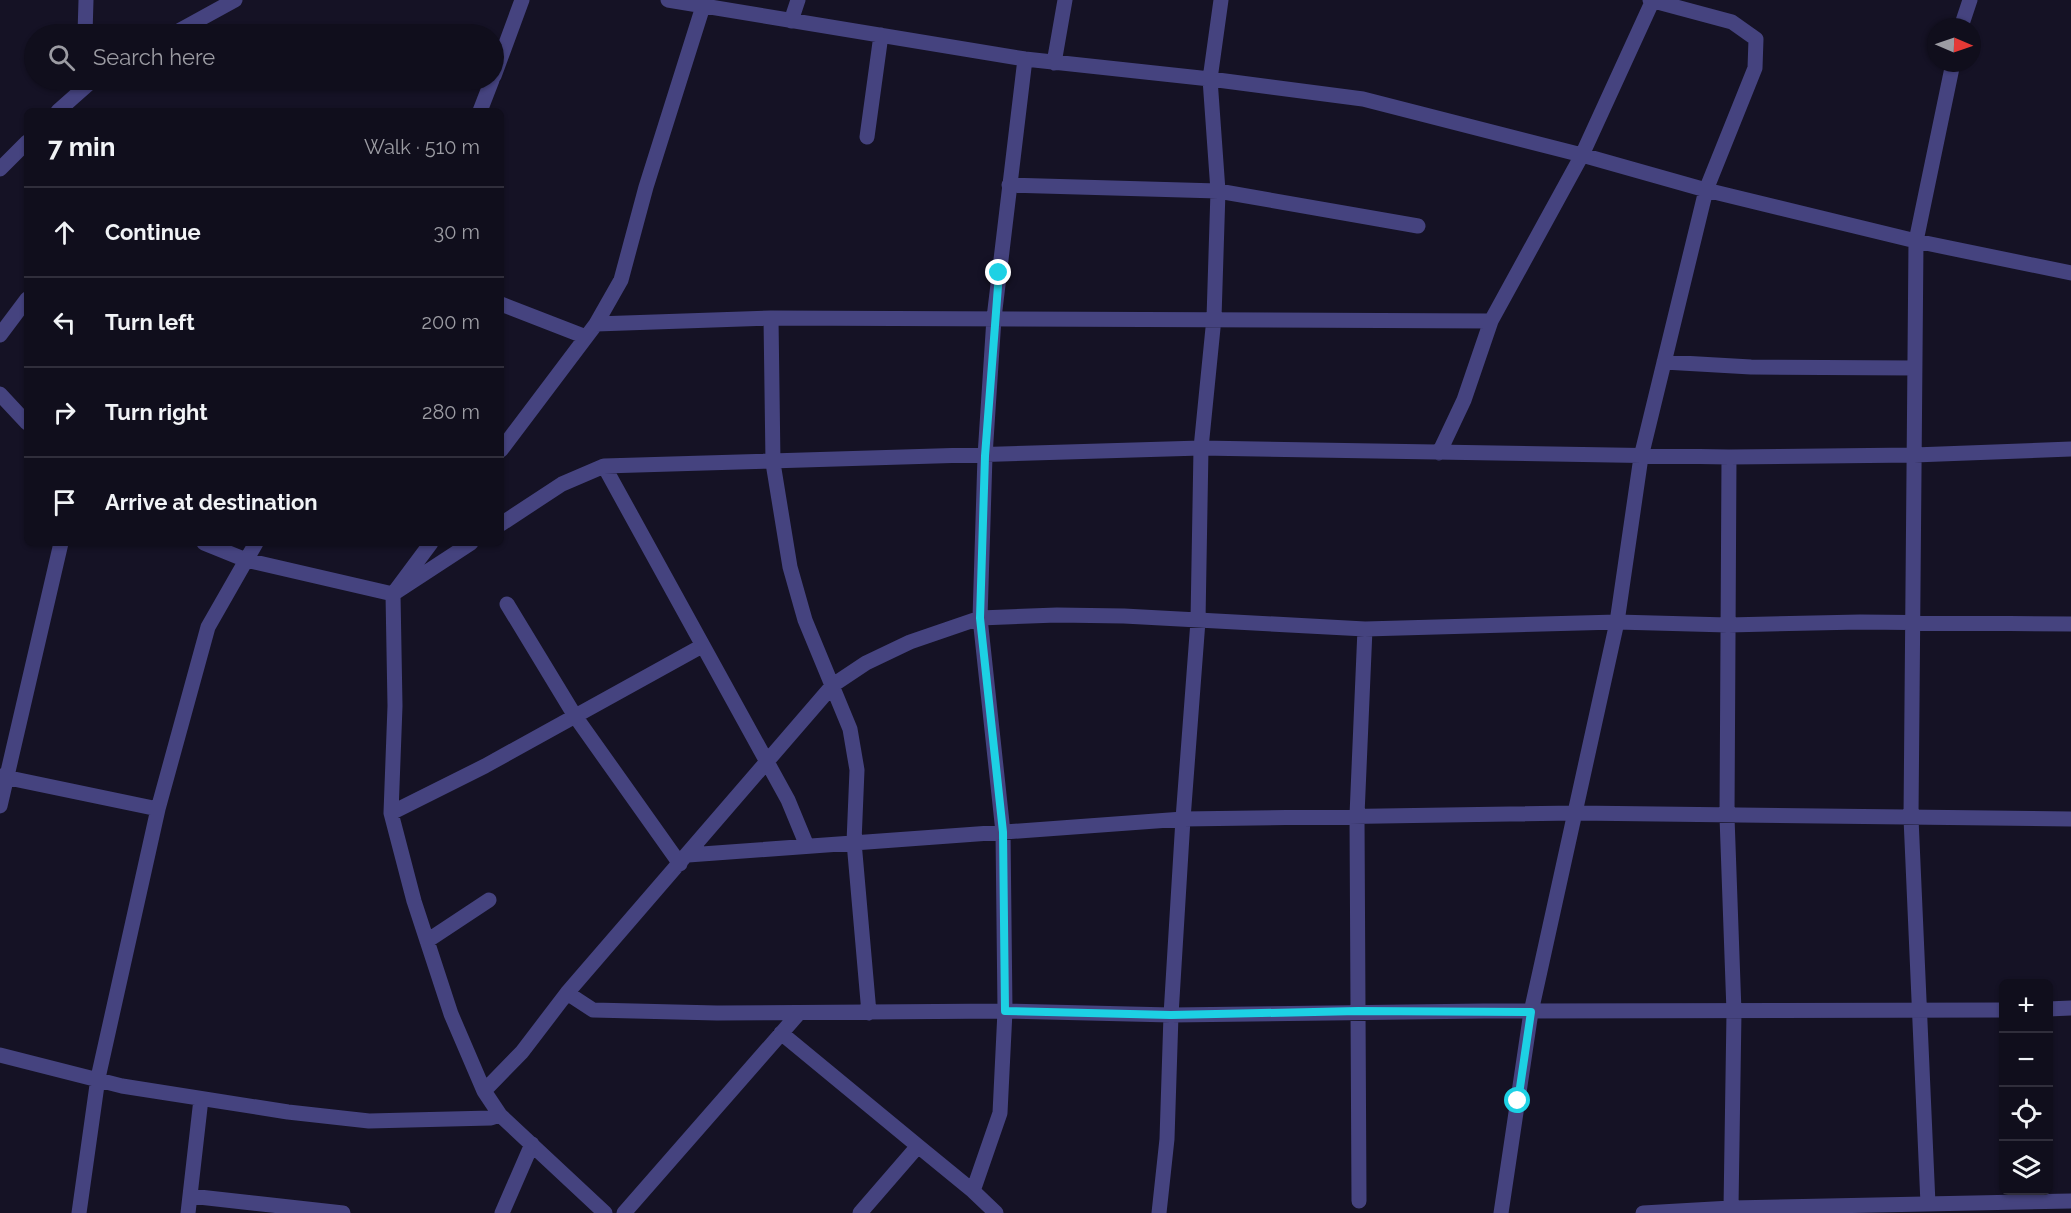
<!DOCTYPE html>
<html lang="en">
<head>
<meta charset="utf-8">
<style>
  body { margin:0; font-family:Raleway,sans-serif; background:#191725; color:#f1f3f6 }
  .controls { position:absolute; right:18px; bottom:18px; display:grid; overflow:hidden; border-radius:9px; box-shadow:0 2px 4px #0004 }
  .controls button { width:54px; height:54px; display:grid; place-items:center; padding:0; border:0; border-bottom:2px solid #302e3b; background:#100e1c; color:#f1f3f6; font:30px sans-serif }
  .compass { position:absolute; left:1927px; top:18px; width:54px; height:54px; border-radius:50%; background:#100e1c; box-shadow:0 2px 4px #0004; rotate:92deg }
  .stop { position:absolute; width:18px; height:18px; margin:-14px; border:4px solid #1dd1e4; border-radius:50%; background:#fff }
  .stop.end { background:#1dd1e4; border-color:#fff; box-shadow:0 2px 6px #0008 }
  .list { margin:0; padding:0; list-style:none }
  h2 { display:flex; justify-content:space-between; align-items:center; height:78px; margin:0; padding:0 24px; font-size:26px }
  h2 small { font-size:20px; font-weight:400; color:#9c9ca3 }
  .list li { display:grid; grid-template-columns:39px 1fr auto; gap:18px; align-items:center; box-sizing:border-box; height:90px; padding:0 24px; border-top:2px solid #302e3b }
  .list b { display:block; font-size:22px; white-space:nowrap }
  .list em { font-size:20px; font-style:normal; color:#9c9ca3 }
  .icon { flex:none; width:33px; height:33px; fill:none; stroke:currentColor; stroke-width:2; stroke-linecap:round; stroke-linejoin:round }
  .map { position:relative; flex:none; width:2071px; height:1213px; overflow:hidden }
  .search { position:absolute; background:#100e1c; box-shadow:0 2px 4px #0004; left:24px; top:24px; width:480px; height:66px; display:flex; align-items:center; gap:15px; box-sizing:border-box; padding:0 21px; border-radius:33px; color:#9c9ca3; font-size:22px }
  .panel { position:absolute; background:#100e1c; box-shadow:0 2px 4px #0004; left:24px; top:108px; width:480px; height:438px; border-radius:9px }
  .map>svg:first-child { display:block }
  .lines { fill:none; stroke-linecap:round; stroke-linejoin:round }
  .minor { stroke:#45437f; stroke-width:15 }
  .route { stroke:#1dd1e4; stroke-width:8 }
</style>
</head>
<body>
<div class="map">
<svg width="2071" height="1213" viewBox="0 0 2071 1213">
  <rect width="100%" height="100%" fill="#151225"/>
  <g class="lines">
    <path class="minor" d="M668,0l357,59 185,20 153,20 219,56 124,35 210,51 155,32
      M791,21l7,-21
      M1961,27l9,-27
      M85,34l1,-34
      M173,34l62,-34
      M1054,63l11,-63
      M494,76l28,-76
      M58,111l35,-31
      M480,111l12,-31
      M867,137l14,-102
      M0,169l27,-27
      M1009,185l209,6 200,35
      M501,304l85,33
      M771,318l2,145 17,104 15,53 45,109 7,41 -3,72 15,171
      M596,324l175,-6 720,3
      M0,335l27,-36
      M1664,362l87,5 164,1
      M0,394l27,29
      M501,450l95,-126 25,-44 25,-93 59,-187
      M1439,453l25,-53 27,-79 91,-166 71,-155
      M1729,457l-2,360 7,195 -3,196
      M604,466l184,334 19,46
      M501,524l61,-40 42,-18 597,-18 528,9 185,-2 157,-6
      M204,543l42,17 147,34 78,-51
      M431,543l-38,51 2,112 -4,107 23,88 37,113 33,77 16,24 105,98
      M507,604l68,112 105,148
      M0,776l158,33
      M0,806l61,-263
      M391,813l94,-47 217,-120
      M688,855l495,-36 393,-6 495,6
      M427,941l62,-41
      M567,993l26,17 124,3 288,-2 166,4 313,-4 520,-1
      M2048,1009l23,-1
      M781,1033l137,113
      M0,1055l122,31 166,26 81,9 122,-3 9,-3
      M484,1091l38,-39 45,-59 266,-308 33,-22 44,-21 70,-24 77,-3 67,1 241,13 252,-7 111,3 132,-3 211,2
      M190,1196l153,17
      M1359,1201l-2,-386 8,-186
      M1928,1204l-17,-386 5,-577 37,-178
      M79,1213l19,-135 60,-269 50,-182 48,-84
      M188,1213l13,-114
      M502,1213l30,-69
      M624,1213l175,-200
      M860,1213l58,-67 55,45
      M996,1213l-23,-22 27,-78 5,-102 -2,-179 -23,-214 5,-162 9,-138 31,-259
      M1159,1213l8,-74 4,-124 12,-196 15,-198 3,-173 13,-130 4,-127 -8,-112 11,-79
      M1501,1213l30,-201 86,-390 24,-165 65,-267 49,-122 1,-29 -24,-17 -82,-22
      M1643,1213l88,-5 340,-7"/>
  </g>
  <g class="lines">
    <path class="route" d="M999,273l-14,183 -5,162 23,214 2,179 166,4 187,-4 173,1 -13,89"/>
  </g>
</svg>
<div class="controls">
<button>+</button>
<button>−</button>
<button><svg class="icon" aria-label="locate" viewBox="0 0 24 24"><circle cx="12" cy="12" r="6"/><path d="M12 2v4M12 18v4M2 12h4M18 12h4"/></svg></button>
<button><svg class="icon" aria-label="layers" viewBox="0 0 24 24"><path d="M12 4l9 5-9 5-9-5zM3 14l9 5 9-5"/></svg></button>
</div>
<svg class="compass" viewBox="-18 -18 36 36"><path d="M0-13l5 13h-10z" fill="#e53935"/><path d="M0 13l5-13h-10z" fill="#9c9ca3"/></svg>
<div class="stop" style="left:1518px;top:1101px"></div>
<div class="stop end" style="left:999px;top:273px"></div>
<div class="search"><svg class="icon" aria-label="search" viewBox="0 0 24 24"><circle cx="10" cy="10" r="6"/><path d="M15 15l6 6"/></svg>Search here</div>
<section class="panel">
<h2>7 min<small>Walk · 510 m</small></h2>
<ul class="list">
<li><svg class="icon" aria-label="ahead" viewBox="0 0 24 24"><path d="M12 20V5M6 11l6-6 6 6"/></svg><div><b>Continue</b></div><em>30 m</em></li>
<li><svg class="icon" aria-label="left" viewBox="0 0 24 24"><path d="M17 20v-9H6M10 6l-5 5 5 5"/></svg><div><b>Turn left</b></div><em>200 m</em></li>
<li><svg class="icon" aria-label="right" viewBox="0 0 24 24"><path d="M7 20v-9h11M14 6l5 5-5 5"/></svg><div><b>Turn right</b></div><em>280 m</em></li>
<li><svg class="icon" aria-label="arrive" viewBox="0 0 24 24"><path d="M6 21V4h12l-3 4 3 4H6"/></svg><div><b>Arrive at destination</b></div></li>
</ul>
</section>
</div>
</body>
</html>
